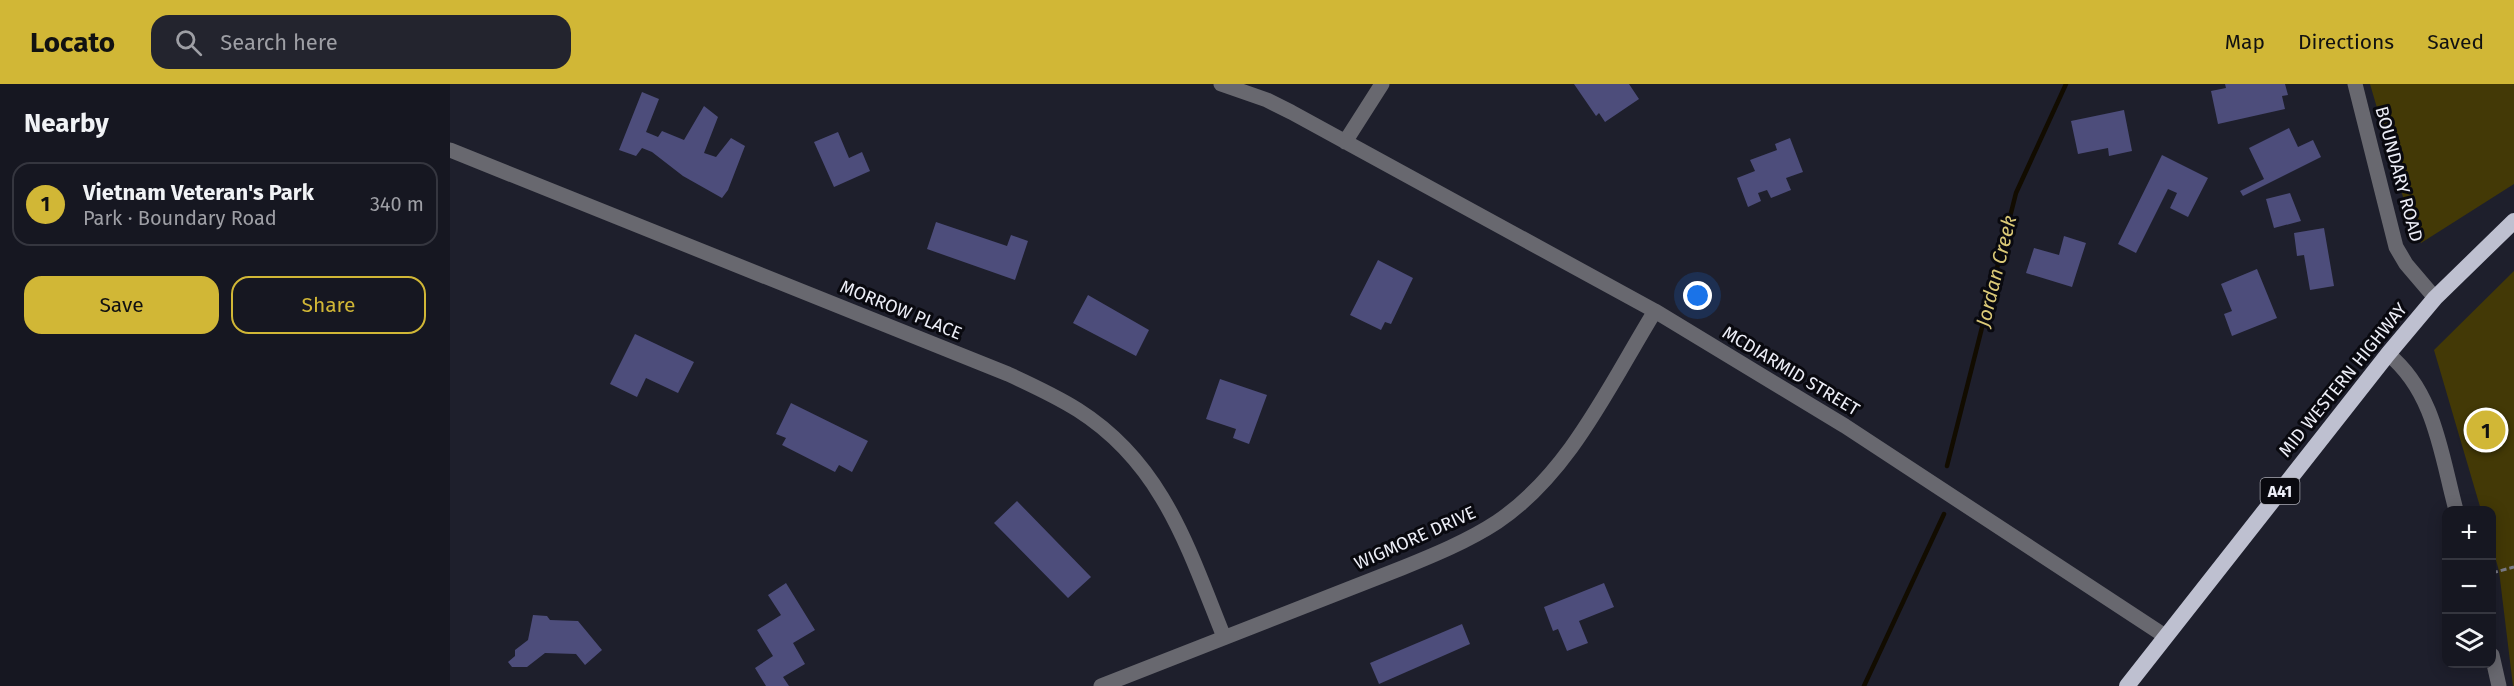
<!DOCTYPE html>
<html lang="en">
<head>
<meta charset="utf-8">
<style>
  body { margin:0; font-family:"Fira Sans",sans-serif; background:#23242e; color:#f1f3f6 }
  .controls { position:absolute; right:18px; bottom:18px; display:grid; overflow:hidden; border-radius:12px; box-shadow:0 3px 15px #0003 }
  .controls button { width:54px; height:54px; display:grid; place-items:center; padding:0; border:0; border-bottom:2px solid #35363f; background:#161721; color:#f1f3f6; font:30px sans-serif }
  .you { position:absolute; left:1248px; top:212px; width:21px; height:21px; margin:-15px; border:4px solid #fff; border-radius:50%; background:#1a73e8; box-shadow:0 0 0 9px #1a73e833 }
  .badge { display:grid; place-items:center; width:39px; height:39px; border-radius:50%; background:#d1b736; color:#111; font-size:20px; font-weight:700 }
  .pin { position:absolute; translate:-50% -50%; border:3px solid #fff; box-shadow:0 2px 6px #0006 }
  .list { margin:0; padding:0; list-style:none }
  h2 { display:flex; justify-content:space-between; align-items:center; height:78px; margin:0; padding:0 24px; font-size:26px }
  h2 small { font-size:20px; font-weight:400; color:#9e9fa5 }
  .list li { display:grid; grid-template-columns:39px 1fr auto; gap:18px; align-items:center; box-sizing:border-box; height:84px; margin:0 12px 12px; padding:0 12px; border:2px solid #35363f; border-radius:18px }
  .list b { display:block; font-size:22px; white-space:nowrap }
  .list p { margin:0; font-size:20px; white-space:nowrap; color:#9e9fa5 }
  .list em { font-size:20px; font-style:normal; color:#9e9fa5 }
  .actions { display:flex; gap:12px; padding:18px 24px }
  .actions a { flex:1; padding:14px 0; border:2px solid #d1b736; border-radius:18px; text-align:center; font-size:21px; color:#d1b736 }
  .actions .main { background:#d1b736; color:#111 }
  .icon { flex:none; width:33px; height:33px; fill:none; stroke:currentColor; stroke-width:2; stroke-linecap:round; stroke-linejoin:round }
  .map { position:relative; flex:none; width:2064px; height:602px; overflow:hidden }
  header { display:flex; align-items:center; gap:36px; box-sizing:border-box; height:84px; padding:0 30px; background:#d1b736; color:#111 }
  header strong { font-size:28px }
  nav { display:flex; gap:33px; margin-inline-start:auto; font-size:21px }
  .search { width:420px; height:54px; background:#23242e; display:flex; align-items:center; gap:15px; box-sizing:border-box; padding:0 21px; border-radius:18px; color:#9e9fa5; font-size:22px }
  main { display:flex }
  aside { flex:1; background:#161721 }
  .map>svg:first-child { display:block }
  .green { fill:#433906 }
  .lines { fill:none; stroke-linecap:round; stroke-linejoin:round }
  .stream { stroke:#120c00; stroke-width:4.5 }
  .building { fill:#4d4d7b }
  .path { stroke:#7a7b86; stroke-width:3; stroke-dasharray:6 3; stroke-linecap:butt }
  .minor { stroke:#68686f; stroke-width:15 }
  .tertiary { stroke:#68686f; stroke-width:15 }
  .trunk { stroke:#bec0d0; stroke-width:16 }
  .labels { text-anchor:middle; stroke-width:6; stroke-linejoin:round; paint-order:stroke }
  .shield { fill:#09090f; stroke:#a9a9b1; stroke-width:1.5 }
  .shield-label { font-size:16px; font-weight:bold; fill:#edeef7 }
  .street-label { font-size:18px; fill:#edeef7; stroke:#09090f }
  .water-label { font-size:20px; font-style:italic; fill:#dbc977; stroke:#09090f }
</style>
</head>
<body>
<header>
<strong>Locato</strong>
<div class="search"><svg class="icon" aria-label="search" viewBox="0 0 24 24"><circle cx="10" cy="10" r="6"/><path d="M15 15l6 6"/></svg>Search here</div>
<nav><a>Map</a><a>Directions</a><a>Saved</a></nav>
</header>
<main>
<aside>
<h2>Nearby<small></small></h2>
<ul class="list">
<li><span class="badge">1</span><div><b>Vietnam Veteran's Park</b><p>Park · Boundary Road</p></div><em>340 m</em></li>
</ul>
<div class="actions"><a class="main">Save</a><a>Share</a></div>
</aside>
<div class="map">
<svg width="2064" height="602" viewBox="0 0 2064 602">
  <rect width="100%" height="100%" fill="#1e1f2c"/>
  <path class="green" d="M1920,0h144v100l-93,59 -13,-29z
    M2064,187v415h-1l-14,-115 -7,-25v-36h-11l-47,-160z"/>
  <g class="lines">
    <path class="stream" d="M1497,382l69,-273 50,-109
      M1414,602l80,-172"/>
  </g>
  <path class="building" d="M1124,0h55l10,15 -34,23 -6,-9 -3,3z
    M1775,0h60l3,11 -6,1 3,13 -67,15 -7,-33 15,-3z
    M192,8l17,7 -13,33 12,5 4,-6 22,9 20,-34 14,11 -14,36 12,4 15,-19 14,8 -17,44 -6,8 -39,-22 -31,-24 -10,-4 -6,8 -17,-6z
    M1674,26l8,41 -23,5 -1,-8 -30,6 -7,-33z
    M1839,44l9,19 15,-7 8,17 -78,39 -3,-5 24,-12 -15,-31z
    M388,48l11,26 13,-6 8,19 -36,16 -20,-45z
    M1340,54l13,34 -17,6 5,12 -20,8 -4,-8 -9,3 3,8 -13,6 -11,-29 18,-7 -5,-11 27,-10 -2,-6z
    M1712,71l46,23 -20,39 -18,-9 7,-15 -9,-4 -32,64 -18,-9z
    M1840,109l11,28 -27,7 -8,-29z
    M486,138l71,24 4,-11 17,6 -13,39 -88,-31z
    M1874,144l10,58 -24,4 -6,-35 -7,1 -3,-23z
    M1614,152l22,7 -14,44 -46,-14 8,-25 25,7z
    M928,176l35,18 -22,46 -6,-2 -4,8 -31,-15z
    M1807,185l20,49 -45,18 -8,-22 8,-3 -11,-27z
    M638,211l61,35 -13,26 -63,-33z
    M185,250l59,28 -16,31 -32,-15 -9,19 -27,-13z
    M770,295l47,16 -18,49 -16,-6 3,-9 -30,-10z
    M341,319l77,38 -16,31 -13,-7 -4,7 -53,-27 4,-7 -10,-4z
    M567,417l74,76 -23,21 -74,-75z
    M336,499l29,47 -22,13 12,21 -22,13 6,9h-23l-11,-18 18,-12 -16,-26 24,-15 -13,-20z
    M1154,499l10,24 -35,14 9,22 -21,8 -9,-22 -5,2 -9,-24z
    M83,531l14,1 3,4 28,1 24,29 -17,15 -9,-11 -31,-1 -18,14h-15l-4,-5 7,-6v-6l13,-10z
    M1012,540l8,20 -91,40 -9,-21z"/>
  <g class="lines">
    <path class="path" d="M2042,489l22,-6"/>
    <path class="minor" d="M771,0l46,16 24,12 364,199 190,115 320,210
      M1905,0l41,163 10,17 29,34
      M895,58l37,-58
      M0,66l558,224c24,11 48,22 70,36 85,54 110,138 146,227
      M651,602l301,-118c32,-13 66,-27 95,-46 73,-49 113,-138 158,-211"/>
    <path class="tertiary" d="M1938,270c47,38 53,101 68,156
      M2042,571l7,31"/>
    <path class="trunk" d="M1677,602l261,-332 47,-56 79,-77"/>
  </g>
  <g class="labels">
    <rect class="shield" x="1810.5" y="394" width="39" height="26" rx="4.5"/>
    <g class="shield-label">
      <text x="1830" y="413">A41</text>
    </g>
    <g class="street-label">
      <text transform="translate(1949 90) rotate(75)" y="6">BOUNDARY ROAD</text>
      <text transform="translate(451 226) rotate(22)" y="6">MORROW PLACE</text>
      <text transform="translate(1341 287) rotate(31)" y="6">MCDIARMID STREET</text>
      <text transform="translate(1893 296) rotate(-51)" y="6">MID WESTERN HIGHWAY</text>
      <text transform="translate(965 454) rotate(-24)" y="6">WIGMORE DRIVE</text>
    </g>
    <g class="water-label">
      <text transform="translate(1546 187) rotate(-76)" y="7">Jordan Creek</text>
    </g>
  </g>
</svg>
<div class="controls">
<button>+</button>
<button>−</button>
<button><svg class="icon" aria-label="layers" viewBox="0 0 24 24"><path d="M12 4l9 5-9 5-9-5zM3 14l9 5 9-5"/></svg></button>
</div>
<div class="you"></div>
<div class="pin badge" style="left:2036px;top:346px">1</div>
</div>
</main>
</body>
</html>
